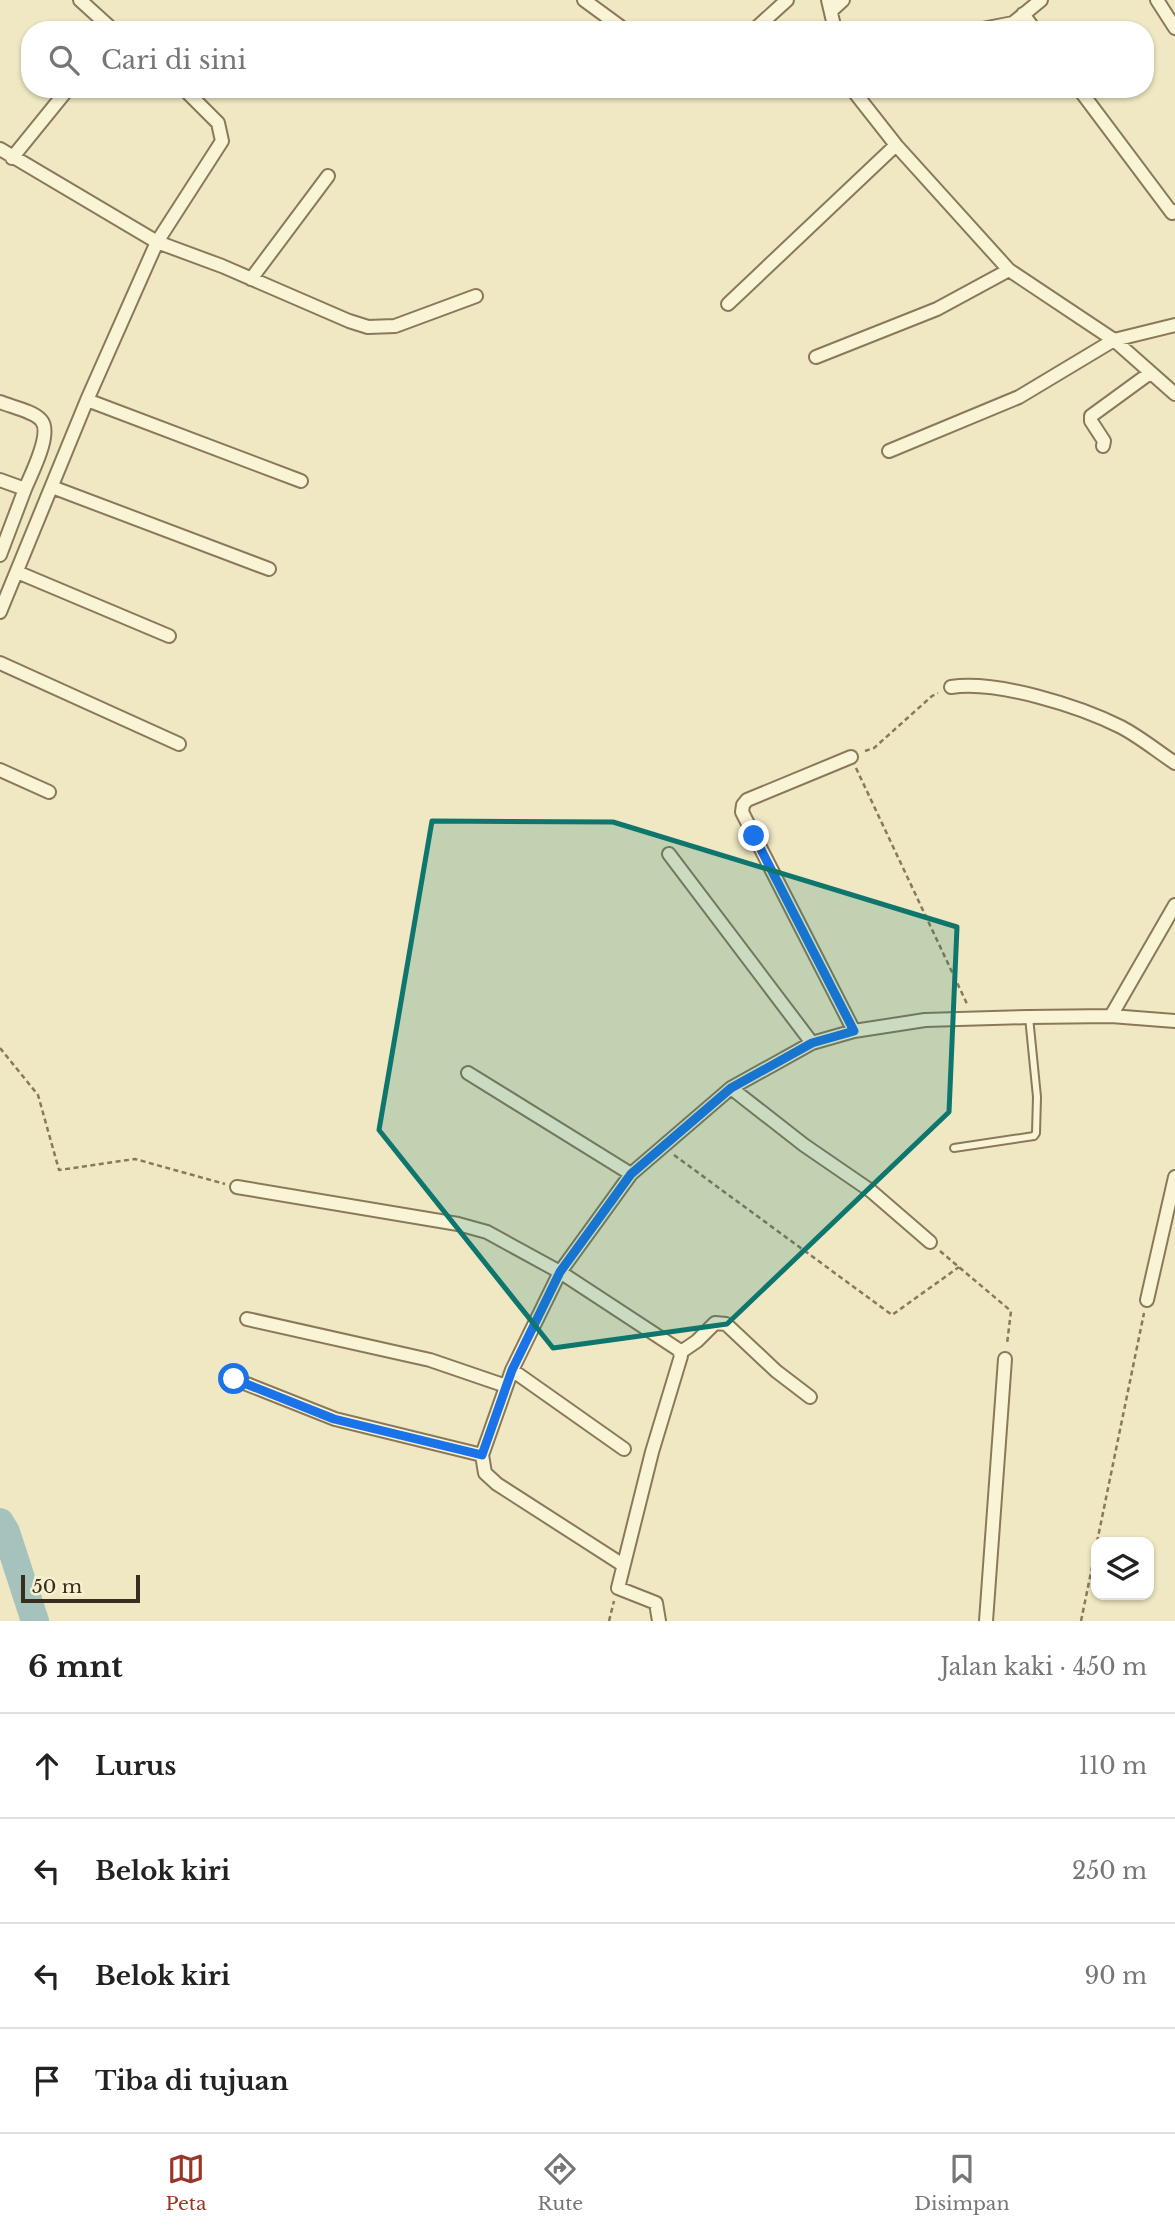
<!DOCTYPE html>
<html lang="id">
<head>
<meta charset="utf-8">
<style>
  body { margin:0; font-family:"Libre Baskerville",serif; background:#f2f2f2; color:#222 }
  .controls { position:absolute; right:21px; bottom:21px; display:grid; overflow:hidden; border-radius:14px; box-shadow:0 2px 5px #0004 }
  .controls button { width:63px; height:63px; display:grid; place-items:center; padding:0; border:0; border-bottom:2px solid #e0e0e0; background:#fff; color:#222; font:35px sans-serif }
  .scale { position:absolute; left:21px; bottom:18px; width:119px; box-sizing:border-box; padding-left:7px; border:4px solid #392e1d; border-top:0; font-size:19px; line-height:24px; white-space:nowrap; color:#392e1d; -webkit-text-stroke:5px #f7f1d2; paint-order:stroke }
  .stop { position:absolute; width:21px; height:21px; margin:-16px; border:5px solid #1a73e8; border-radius:50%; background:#fff }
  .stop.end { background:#1a73e8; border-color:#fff; box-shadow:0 2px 7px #0008 }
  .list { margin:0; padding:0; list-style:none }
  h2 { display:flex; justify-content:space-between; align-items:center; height:91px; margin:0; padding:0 28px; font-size:30px }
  h2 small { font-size:23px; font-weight:400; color:#767676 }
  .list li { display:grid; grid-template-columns:46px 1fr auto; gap:21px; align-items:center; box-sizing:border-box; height:105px; padding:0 28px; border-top:2px solid #e0e0e0 }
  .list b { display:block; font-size:26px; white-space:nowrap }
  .list em { font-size:23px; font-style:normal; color:#767676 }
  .icon { flex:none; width:38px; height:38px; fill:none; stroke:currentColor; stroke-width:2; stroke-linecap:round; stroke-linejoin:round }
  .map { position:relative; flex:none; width:1175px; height:1621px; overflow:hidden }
  .search { position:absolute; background:#fff; box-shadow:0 2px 5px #0004; left:21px; right:21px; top:21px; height:77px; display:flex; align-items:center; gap:18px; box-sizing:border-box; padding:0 24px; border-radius:28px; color:#767676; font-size:26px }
  .sheet { height:511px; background:#fff }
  nav { display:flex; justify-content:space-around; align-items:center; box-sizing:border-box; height:98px; border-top:2px solid #e0e0e0; background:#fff; font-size:19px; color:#767676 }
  nav a { display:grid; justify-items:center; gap:4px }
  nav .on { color:#9b3527 }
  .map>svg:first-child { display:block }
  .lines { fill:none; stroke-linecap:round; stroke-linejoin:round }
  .river { stroke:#a5c2bd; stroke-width:28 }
  .service-casing { stroke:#8a7959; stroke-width:10 }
  .minor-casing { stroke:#8a7959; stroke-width:16 }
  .path { stroke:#8a7959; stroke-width:2.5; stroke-dasharray:5 3.5; stroke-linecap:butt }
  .service { stroke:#faf4d6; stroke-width:6 }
  .minor { stroke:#faf4d6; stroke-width:12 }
  .route { stroke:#1a73e8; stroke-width:9 }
  .marked { fill:#0f766e; fill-opacity:0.2; stroke:#0f766e; stroke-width:5; stroke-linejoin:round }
</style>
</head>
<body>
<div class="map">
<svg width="1175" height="1621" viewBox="0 0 1175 1621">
  <rect width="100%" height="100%" fill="#efe8c2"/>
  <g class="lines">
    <path class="river" d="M0,1522l6,10 29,89"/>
    <g class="service-casing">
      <path id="service" d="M954,1148l80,-12 2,-3 1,-36 -8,-80"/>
    </g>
    <g class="minor-casing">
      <path id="minor" d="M80,0l33,30
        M584,0l41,30
        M828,0l7,30
        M1157,0l18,28
        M831,11l12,-11
        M1023,14l12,16
        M754,30l33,-30
        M977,30l36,-7 28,-23
        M852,89l44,56 113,125 105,70 61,54
        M1079,89l93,124 3,-2
        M0,149l157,93 65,24 127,55 19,6 27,-1 81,-30
        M12,158l56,-69
        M251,279l77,-103
        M728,304l168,-159
        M816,357l121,-48 72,-39
        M87,400l214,81
        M0,402c12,5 33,9 41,18 12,13 -10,54 -16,69l-25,-9
        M1103,446l1,-5 -13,-20v-5l59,-43
        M889,451l130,-54 95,-57 61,-15
        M52,487l217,82
        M0,555l25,-66
        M17,572l152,64
        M0,612l87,-212 70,-158 65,-101 -4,-18 -34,-34
        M0,663l179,81
        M951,687c46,-7 128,19 170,40 19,10 36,24 54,36
        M851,757l-104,43 -4,5 -1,7 112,219
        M0,770l49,22
        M669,854l143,189
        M1111,1016l64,-111
        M468,1073l163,101
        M731,1088l73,57 67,46 59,51
        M237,1187l221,37 29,8 73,40 119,78 2,6 -29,96 -34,136 38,15 3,18
        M1147,1300l28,-123
        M247,1319l183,41 76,26
        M681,1352l16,-11 18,-18 11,1 50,47 34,26
        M512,1370l112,79
        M234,1379l101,40 147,36
        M623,1565l-126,-81 -12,-11 -3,-18 30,-85 48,-98 71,-98 100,-86 81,-45 42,-12 71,-11 104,-3 82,-1 64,5
        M986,1621l19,-262"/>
    </g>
    <path class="path" d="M865,751l9,-3 58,-52 6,-3
      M856,768l112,238
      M0,1048l38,47 21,75 76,-11 90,25
      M674,1155l218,160 67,-48
      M940,1251l71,60 -4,33
      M1097,1542l47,-229
      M609,1621l5,-20
      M1081,1621l15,-73"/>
    <use href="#service" class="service"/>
    <use href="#minor" class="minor"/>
  </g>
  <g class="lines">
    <path class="route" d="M234,1379l100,40 148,36 30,-85 48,-98 71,-98 100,-86 81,-45 42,-12 -100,-195"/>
  </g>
  <path class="marked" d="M432,821l181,1 344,105 -8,185 -222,212 -174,24 -174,-218z"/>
</svg>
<div class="controls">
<button><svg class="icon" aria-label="layers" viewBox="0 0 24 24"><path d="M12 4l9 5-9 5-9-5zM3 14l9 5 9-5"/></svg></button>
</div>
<div class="scale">50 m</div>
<div class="stop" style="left:234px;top:1379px"></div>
<div class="stop end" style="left:754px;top:836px"></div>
<div class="search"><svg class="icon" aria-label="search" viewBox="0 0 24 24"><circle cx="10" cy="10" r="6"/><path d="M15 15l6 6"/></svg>Cari di sini</div>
</div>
<section class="sheet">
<h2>6 mnt<small>Jalan kaki · 450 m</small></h2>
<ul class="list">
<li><svg class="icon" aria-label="ahead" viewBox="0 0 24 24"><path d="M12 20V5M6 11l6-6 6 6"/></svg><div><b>Lurus</b></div><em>110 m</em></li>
<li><svg class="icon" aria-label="left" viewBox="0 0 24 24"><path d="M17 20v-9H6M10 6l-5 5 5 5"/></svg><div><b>Belok kiri</b></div><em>250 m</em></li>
<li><svg class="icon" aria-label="left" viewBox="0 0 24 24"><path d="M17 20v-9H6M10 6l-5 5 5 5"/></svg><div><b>Belok kiri</b></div><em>90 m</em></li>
<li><svg class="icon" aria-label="arrive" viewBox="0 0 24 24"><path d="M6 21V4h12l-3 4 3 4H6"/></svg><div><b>Tiba di tujuan</b></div></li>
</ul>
</section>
<nav>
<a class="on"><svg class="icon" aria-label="map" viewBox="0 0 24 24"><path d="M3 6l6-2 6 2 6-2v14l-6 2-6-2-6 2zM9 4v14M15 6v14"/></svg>Peta</a>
<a><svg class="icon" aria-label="directions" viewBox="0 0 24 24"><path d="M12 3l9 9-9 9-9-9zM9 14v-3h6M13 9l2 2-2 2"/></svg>Rute</a>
<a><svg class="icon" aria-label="saved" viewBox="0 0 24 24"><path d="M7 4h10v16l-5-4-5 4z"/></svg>Disimpan</a>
</nav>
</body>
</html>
